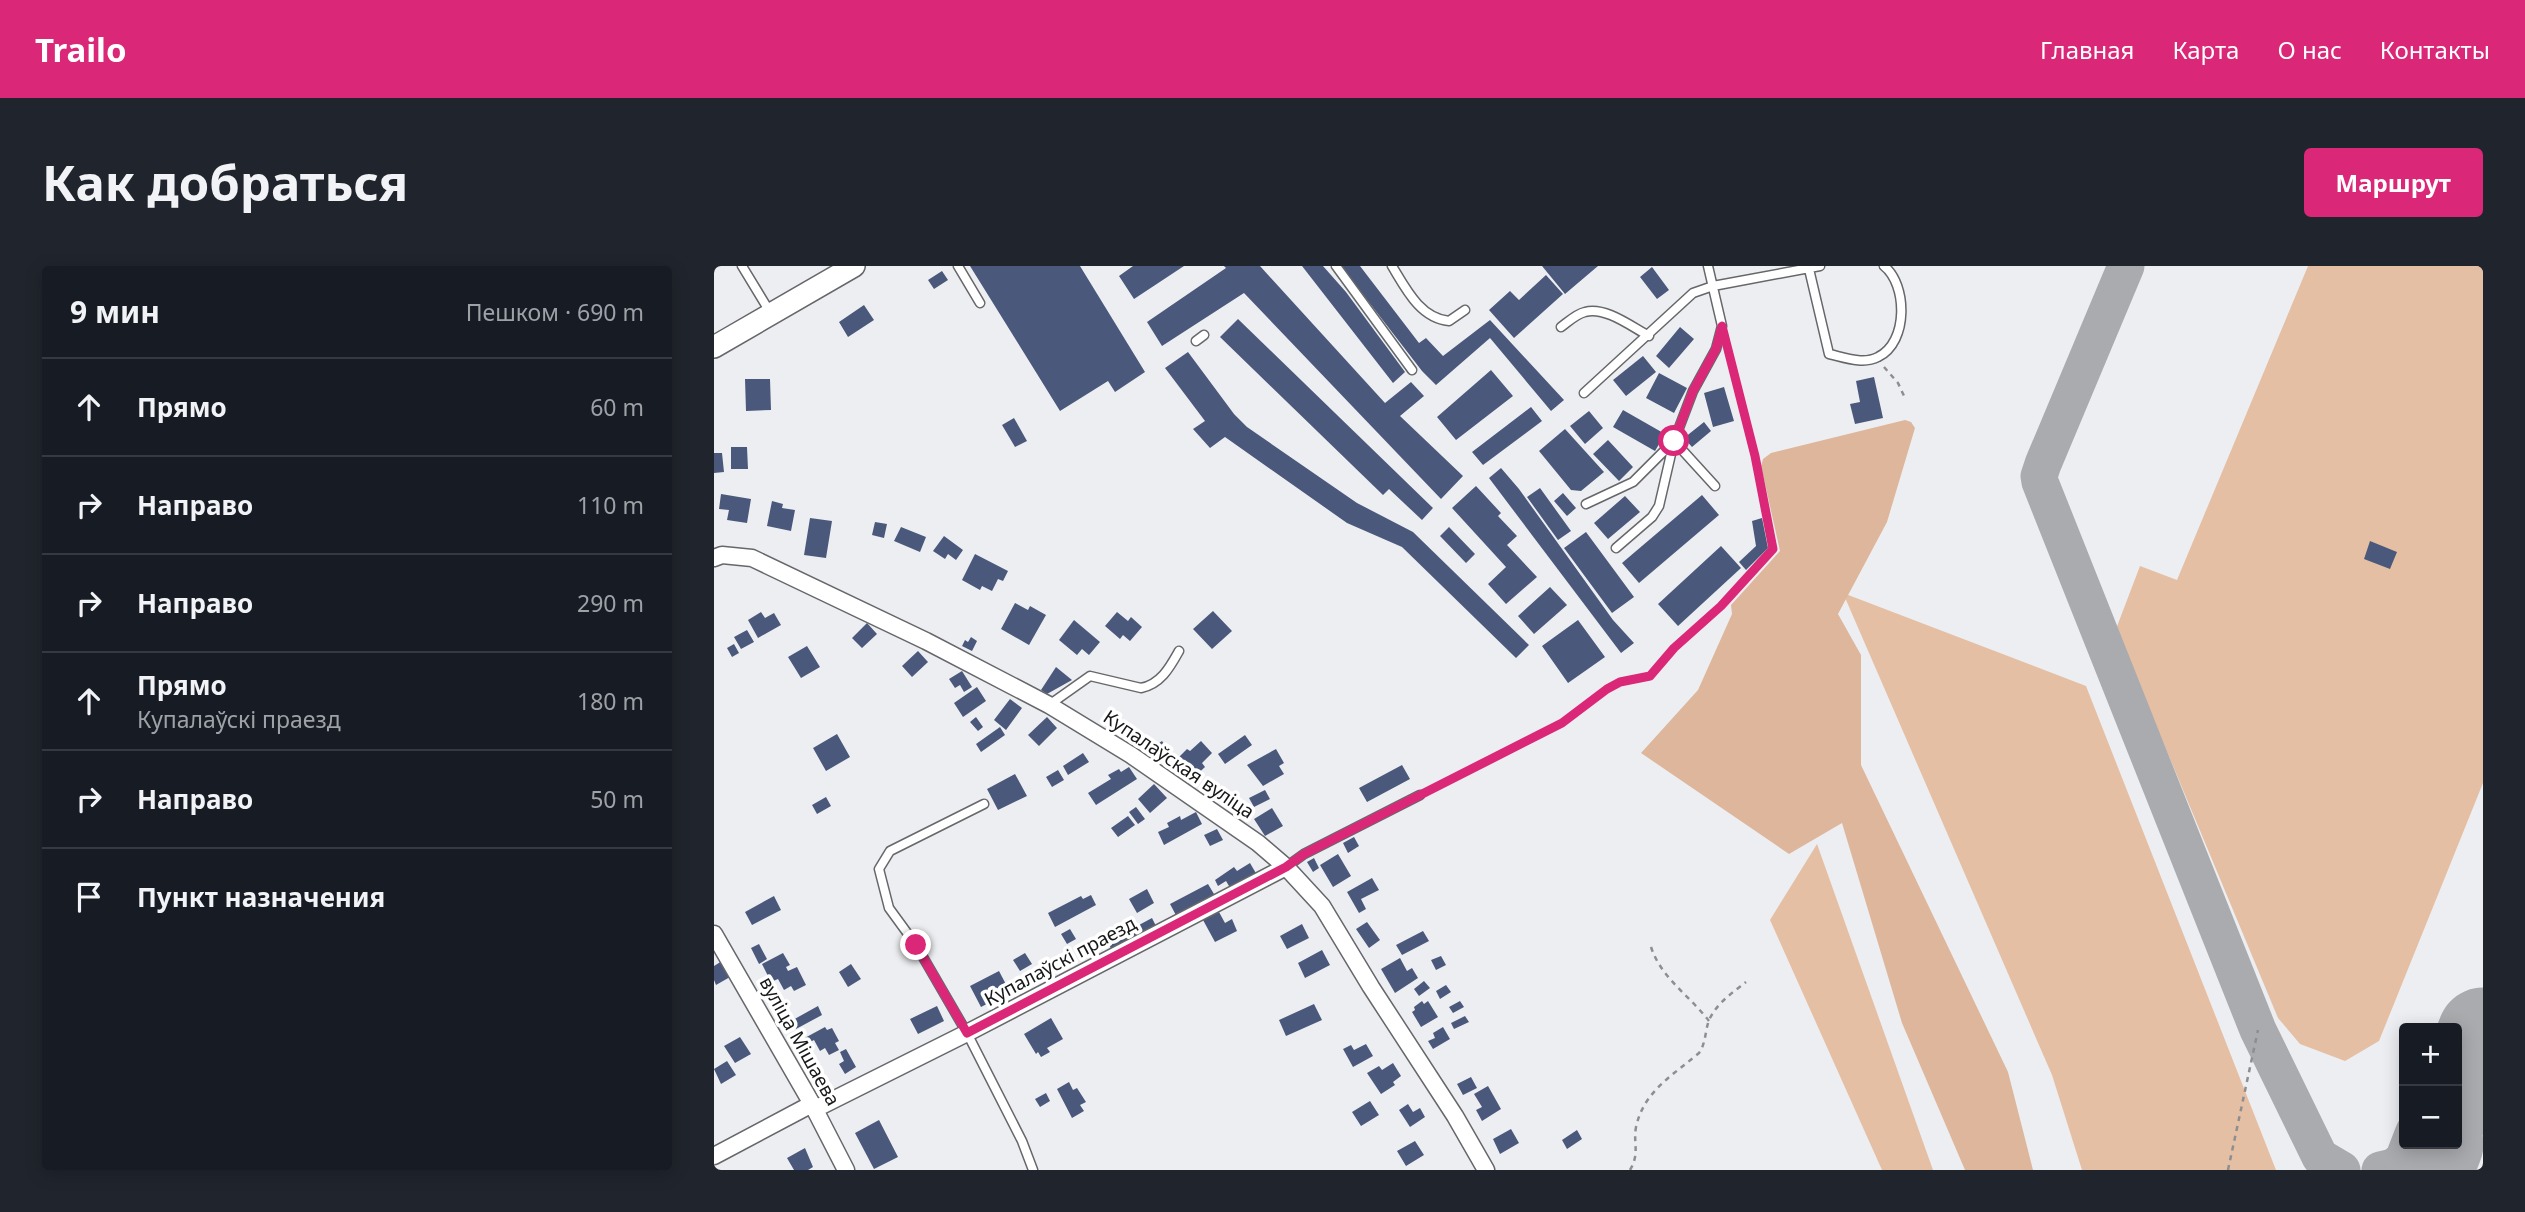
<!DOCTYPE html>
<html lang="ru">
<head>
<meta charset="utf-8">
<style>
  body { margin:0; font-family:"Noto Sans",sans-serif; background:#20242c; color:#f1f3f6 }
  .controls { position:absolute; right:21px; bottom:21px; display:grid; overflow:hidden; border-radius:7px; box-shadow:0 4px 18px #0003 }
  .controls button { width:63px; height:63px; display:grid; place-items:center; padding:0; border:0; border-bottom:2px solid #363941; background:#171b24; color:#f1f3f6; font:35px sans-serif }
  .stop { position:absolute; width:21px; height:21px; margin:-16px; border:5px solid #db2777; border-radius:50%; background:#fff }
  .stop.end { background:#db2777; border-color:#fff; box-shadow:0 2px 7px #0008 }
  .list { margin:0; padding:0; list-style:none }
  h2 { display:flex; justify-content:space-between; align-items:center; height:91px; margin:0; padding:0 28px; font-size:30px }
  h2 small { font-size:23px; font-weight:400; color:#9ea1a6 }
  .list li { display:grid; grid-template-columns:46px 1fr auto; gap:21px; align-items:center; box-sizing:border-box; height:98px; padding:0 28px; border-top:2px solid #363941 }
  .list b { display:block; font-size:26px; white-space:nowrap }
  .list p { margin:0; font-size:23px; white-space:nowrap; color:#9ea1a6 }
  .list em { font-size:23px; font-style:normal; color:#9ea1a6 }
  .icon { flex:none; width:38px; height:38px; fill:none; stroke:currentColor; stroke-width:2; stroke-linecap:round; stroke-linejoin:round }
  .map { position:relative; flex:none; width:1769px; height:904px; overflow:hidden; border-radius:7px }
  header { display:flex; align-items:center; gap:42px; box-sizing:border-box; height:98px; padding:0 35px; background:#db2777; color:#fff }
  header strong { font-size:33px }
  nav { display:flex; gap:38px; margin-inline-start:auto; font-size:24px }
  .intro { display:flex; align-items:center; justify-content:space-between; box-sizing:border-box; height:168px; padding:0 42px }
  h1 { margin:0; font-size:49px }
  .button { padding:18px 32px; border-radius:7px; background:#db2777; color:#fff; font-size:24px; font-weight:700 }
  main { display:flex; gap:42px; padding:0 42px }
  aside { flex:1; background:#171b24; border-radius:7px; box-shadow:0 4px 18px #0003 }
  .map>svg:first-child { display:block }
  .green { fill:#e5bfa4 }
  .forest { fill:#ddb69b }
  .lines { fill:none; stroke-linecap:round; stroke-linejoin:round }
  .taxiway { stroke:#aaabae; stroke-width:37 }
  .runway { stroke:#aaabae; stroke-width:91 }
  .building { fill:#4a597b }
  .service-casing { stroke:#66676a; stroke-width:11 }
  .minor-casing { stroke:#66676a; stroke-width:19 }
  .tertiary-casing { stroke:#66676a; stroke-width:24 }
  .path { stroke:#8d8e90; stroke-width:2.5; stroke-dasharray:5 5; stroke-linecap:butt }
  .service { stroke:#fff; stroke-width:8 }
  .minor { stroke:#fff; stroke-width:16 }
  .tertiary { stroke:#fff; stroke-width:21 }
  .route { stroke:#db2777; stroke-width:9 }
  .labels { text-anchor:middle; stroke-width:7; stroke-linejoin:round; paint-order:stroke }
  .street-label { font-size:19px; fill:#161718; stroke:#fff }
</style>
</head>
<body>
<header>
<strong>Trailo</strong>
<nav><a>Главная</a><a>Карта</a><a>О нас</a><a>Контакты</a></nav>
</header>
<div class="intro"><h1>Как добраться</h1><a class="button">Маршрут</a></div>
<main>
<aside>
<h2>9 мин<small>Пешком · 690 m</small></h2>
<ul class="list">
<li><svg class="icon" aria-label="ahead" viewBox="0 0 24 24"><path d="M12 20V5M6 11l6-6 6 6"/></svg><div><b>Прямо</b></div><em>60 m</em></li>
<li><svg class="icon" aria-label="right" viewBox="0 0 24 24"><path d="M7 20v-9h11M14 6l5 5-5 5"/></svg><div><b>Направо</b></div><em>110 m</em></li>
<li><svg class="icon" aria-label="right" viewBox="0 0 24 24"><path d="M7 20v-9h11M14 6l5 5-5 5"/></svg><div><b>Направо</b></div><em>290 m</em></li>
<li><svg class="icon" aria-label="ahead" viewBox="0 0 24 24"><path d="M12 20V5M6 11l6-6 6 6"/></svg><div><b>Прямо</b><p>Купалаўскі праезд</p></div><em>180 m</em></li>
<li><svg class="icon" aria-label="right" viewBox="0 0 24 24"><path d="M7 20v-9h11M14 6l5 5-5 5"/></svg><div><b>Направо</b></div><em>50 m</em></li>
<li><svg class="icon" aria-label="arrive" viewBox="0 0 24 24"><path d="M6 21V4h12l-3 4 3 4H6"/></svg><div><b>Пункт назначения</b></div></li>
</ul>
</aside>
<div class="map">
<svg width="1769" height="904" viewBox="0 0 1769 904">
  <rect width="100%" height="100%" fill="#edeef1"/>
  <path class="green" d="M1594,0h175v517l-104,258 -34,20 -45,-17 -22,-26 -162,-389 24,-63 37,14z
    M1129,327l243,93 190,484h-194l-30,-95z
    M1103,578l116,326h-51l-112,-250z"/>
  <path class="forest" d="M1191,154l6,2 4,6 -28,94 -49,92 23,41v110l147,307 25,98h-68l-63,-147 -60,-200 -53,31 -148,-101 57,-63 34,-76 -1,-9 49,-54 -19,-85 2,-7 8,-6z"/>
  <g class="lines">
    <path class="taxiway" d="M1412,0l-83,198 -4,12 1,6 218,548 62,127 22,13
      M1666,904l13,-3 32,-23"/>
    <path class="runway" d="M1743,832l26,-65
      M1714,904l10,-26"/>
  </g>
  <path class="building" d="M256,0h110l65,106 -30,20 -7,-11 -48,30z
    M419,0h51l-50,33 -15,-23z
    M510,0h36l125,137 26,-21 13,14 -24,20 63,60 -22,23 -197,-206 -82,53 -15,-24 79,-54z
    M588,0h21l23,26 59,80 -12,11z
    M627,0h19l59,77 7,-5 17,18 47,-36 74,80 -13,11 -61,-73 -54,47 -14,-14z
    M828,0h56l-33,28z
    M938,1l17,23 -12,9 -17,-22z
    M228,5l6,9 -14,9 -6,-9z
    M832,9l17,19 -49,44 -25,-28 21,-19 9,9z
    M150,39l10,15 -26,17 -9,-15z
    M524,53l195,189 -11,12 -33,-31 -6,6 -163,-158z
    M966,61l14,12 -25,29 -13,-12z
    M474,86l46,62 13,13 110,76 56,29 116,113 -13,13 -114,-111 -55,-24 -122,-86 -15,11 -17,-19 12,-8 -40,-53z
    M929,90l13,16 -30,24 -13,-16z
    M777,104l22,26 -57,44 -19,-23z
    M945,107l28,15 -13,25 -28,-15z
    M1160,111l9,41 -28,6 -5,-20 10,-2 -4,-21z
    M31,113h25l1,31 -25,1z
    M1010,121l10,34 -21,6 -9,-34z
    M817,141l11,14 -59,44 -11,-13z
    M909,144l42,24 -10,17 -42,-24z
    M875,145l14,17 -18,16 -15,-18z
    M300,152l13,23 -12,6 -13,-22z
    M990,156l7,9 -19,16 -8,-9z
    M851,163l39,43 -23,19 -10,-1 -32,-39z
    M894,174l25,27 -14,14 -26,-27z
    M17,181h16l1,22h-17z
    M0,187h8l2,19 -10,1z
    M787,202l18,21 94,131 21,23 -13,10 -132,-175z
    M762,220l25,27 -3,3 19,20 -10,9 30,32 -31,27 -18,-20 18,-17 -54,-59z
    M826,222l31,43 -13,9 -31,-43z
    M849,227l13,15 -9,8 -13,-15z
    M7,228l30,5 -4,24 -20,-3 2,-10 -10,-1z
    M988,229l17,20 -80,68 -17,-20z
    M911,230l15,16 -32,27 -14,-16z
    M58,235l11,3 -1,4 13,2 -4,21 -24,-5z
    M96,252l22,3 -6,37 -22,-3z
    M1048,252l6,30 -22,22 -7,-8 17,-16 -4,-25z
    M161,256l12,2 -3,14 -12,-3z
    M187,261l25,10 -6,15 -26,-11z
    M735,261l26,27 -9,9 -26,-27z
    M872,266l48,65 -22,16 -48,-65z
    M230,270l19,14 -7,10 -8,-6 -3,5 -12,-8z
    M1656,275l27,11 -7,17 -26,-10z
    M1007,280l20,22 -63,58 -20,-22z
    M261,288l33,17 -5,10 -5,-2 -6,12 -10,-5 -2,4 -18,-10z
    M836,321l17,18 -33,29 -16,-18z
    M301,337l13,7 2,-4 16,9 -17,30 -28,-16z
    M499,345l19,20 -20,18 -19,-20z
    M47,346l4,6 9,-5 7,12 -23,13 -10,-18z
    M403,346l11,9 3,-4 11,10 -12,14 -7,-6 -3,4 -15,-13z
    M360,354l26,22 -11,13 -7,-6 -5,6 -18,-15z
    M864,354l27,37 -37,26 -26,-37z
    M153,357l10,11 -15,14 -10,-10z
    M33,364l7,12 -13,7 -7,-12z
    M257,371l6,4 -5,10 -10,-5 3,-6 3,2z
    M20,378l5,9 -7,4 -5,-9z
    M93,380l13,21 -19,11 -13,-21z
    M204,385l10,11 -16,15 -10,-11z
    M342,401l16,13 -25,14 -6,-4z
    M248,405l10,16 -8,5 -4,-7 -5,3 -6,-9z
    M263,421l9,14 -23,16 -9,-14z
    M296,433l12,9 -16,22 -12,-10z
    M262,451l7,10 -5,4 -8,-9z
    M333,451l10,11 -18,18 -11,-11z
    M286,461l5,8 -24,17 -5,-8z
    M123,468l13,23 -24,14 -13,-23z
    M531,469l7,10 -27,19 -7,-10z
    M448,475l7,10 -15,10 -7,-10z
    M487,475l11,12 -10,10 3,4 -16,15 -11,-11 6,-7 -6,-6 9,-9 3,2z
    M562,483l8,14 -5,3 5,8 -21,12 -16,-21z
    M369,487l6,9 -21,13 -5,-9z
    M688,499l8,14 -43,23 -8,-14z
    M415,501l8,12 -41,26 -8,-12 23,-14 -3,-4 11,-6 2,3z
    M344,504l6,10 -12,7 -6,-10z
    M301,508l12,22 -29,14 -11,-21z
    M440,518l13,14 -17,15 -12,-14z
    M551,524l5,9 -16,8 -5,-9z
    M112,531l5,9 -14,8 -5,-9z
    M422,541l9,12 -7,5 -9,-12z
    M558,542l11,18 -18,10 -11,-17z
    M482,546l6,12 -38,21 -6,-13 11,-5 -2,-4 13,-7 1,4z
    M414,550l7,9 -17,12 -7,-9z
    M503,563l6,11 -13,6 -6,-11z
    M640,571l5,9 -11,7 -5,-10z
    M624,588l13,22 -18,11 -13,-22z
    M600,592l5,10 -6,4 -6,-10z
    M536,597l7,12 -25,16 -6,-10 -8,5 -3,-6 19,-13 3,4z
    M658,612l7,12 -18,9 5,10 -7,4 -12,-21z
    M494,618l9,15 -39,20 -8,-15z
    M433,623l7,14 -17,10 -8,-14z
    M377,629l5,10 -41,22 -7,-14 33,-17 2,3z
    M60,630l7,14 -29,15 -7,-13z
    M505,646l6,11 7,-4 5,12 -22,11 -12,-22z
    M438,652l6,12 -13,7 -6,-12z
    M653,656l13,18 -11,8 -13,-19z
    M420,657l7,15 -28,14 -8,-14z
    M588,658l7,14 -22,11 -7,-13z
    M356,663l6,10 -9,5 -6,-10z
    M709,665l6,10 -27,14 -6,-10z
    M45,678l8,15 -8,5 -8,-16z
    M608,684l8,15 -25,13 -7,-15z
    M69,687l7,12 -4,2 2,4 9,-4 9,18 -12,6 -3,-5 -7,4 -6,-11 -7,3 -9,-18z
    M311,687l7,11 -12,7 -7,-11z
    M727,690l5,9 -10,5 -5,-10z
    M686,692l7,13 5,-3 6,10 -23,15 -14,-24z
    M8,695l8,16 -14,8 -2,-5v-14z
    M137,698l10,15 -13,8 -9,-15z
    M285,705l11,21 -29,15 -11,-21z
    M710,715l6,7 -11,8 -5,-7z
    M732,719l5,7 -11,7 -4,-8z
    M708,735l2,3 4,-3 10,16 -17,10 -9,-15 3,-2 -1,-3z
    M746,735l4,6 -11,6 -4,-6z
    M600,738l8,16 -36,16 -7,-16z
    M104,740l4,9 -26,14 -5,-8z
    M223,740l7,15 -26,13 -8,-15z
    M751,750l4,6 -15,7 -3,-6z
    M337,752l12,21 -16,9 3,4 -9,5 -3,-5 -2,2 -12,-20z
    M111,761l2,3 5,-2 7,13 -4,2 4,7 -10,5 -4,-7 -5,3 -6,-11 -10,5 -3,-5z
    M729,761l7,12 -17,10 -5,-8 7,-3 -2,-5z
    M26,771l11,17 -16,9 -11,-17z
    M652,778l7,12 -20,11 -10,-18 8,-4 3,5z
    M132,783l10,18 -11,7 -6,-10 5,-3 -4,-9z
    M13,795l9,14 -15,9 -7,-15z
    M679,797l8,13 -8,6 2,3 -14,9 -14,-21 12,-7 3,4z
    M100,804l8,13 -7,4 -7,-13z
    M757,811l6,11 -14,7 -6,-11z
    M355,816l4,8 4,-2 9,14 -6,3 4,6 -12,7 -15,-29z
    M774,820l13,23 -19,12 -6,-11 6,-3 -8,-13z
    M332,827l4,8 -10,6 -5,-8z
    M656,835l9,14 -18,11 -9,-14z
    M694,838l5,8 7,-4 5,9 -15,10 -11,-17z
    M165,854l19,37 -24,12 -19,-36z
    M797,863l8,14 -19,11 -7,-15z
    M863,864l5,9 -15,10 -5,-9z
    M701,875l9,14 -18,11 -9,-15z
    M91,882l8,19 -5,3h-14l-7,-12z"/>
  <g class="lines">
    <g class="service-casing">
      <path id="service" d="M28,0l28,46
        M244,0l22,37
        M622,0l76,104
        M678,0c14,23 28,52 57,55l16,-11
        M1095,3l20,85c14,3 34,11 49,3 31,-15 29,-73 6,-91
        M847,61c7,-5 15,-13 24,-15 20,-6 47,15 64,24
        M482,75l8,-6
        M870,127l109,-100 20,-7 107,-20
        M872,238l47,-22 41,-41 41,45
        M902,282l36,-31 7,-11 15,-65 19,-50 23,-42 6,-23 -14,-60
        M335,439l41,-29 51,12c20,-4 29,-21 38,-37
        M270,538l-94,47 -11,18 10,39 27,37 51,88 55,108 11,29
        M572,601l18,-13 116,-59"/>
    </g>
    <g class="minor-casing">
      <path id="minor" d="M0,292l8,-3 30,3 174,83 123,64 82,50 127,88 28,24 36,39 49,81 84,129 31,54
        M0,668l98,170 34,66
        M101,843l152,-76 319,-166
        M0,890l98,-52"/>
    </g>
    <g class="tertiary-casing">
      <path id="tertiary" d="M0,81l140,-81"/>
    </g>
    <path class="path" d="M1170,101l14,16 7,15
      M714,525l134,-68 45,-34 14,-7 29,-6 24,-28 47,-43 52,-56 -18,-93 -27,-107
      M937,681c10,31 39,49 58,74
      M916,904c10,-17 3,-26 6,-43 8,-36 36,-51 63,-74 7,-10 6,-22 10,-33 8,-17 23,-27 37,-38
      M1514,904l30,-140"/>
    <use href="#service" class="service"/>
    <use href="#minor" class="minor"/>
    <use href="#tertiary" class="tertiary"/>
  </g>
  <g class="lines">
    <path class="route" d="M202,679l51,88 319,-166 18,-13 258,-131 45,-34 13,-7 30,-6 24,-28 47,-42 52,-57 -18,-93 -33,-130 -6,23 -23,42 -19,50"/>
  </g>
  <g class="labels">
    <g class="street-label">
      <text transform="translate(465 498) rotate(34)" y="7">Купалаўская вуліца</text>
      <text transform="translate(346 695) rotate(-28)" y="7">Купалаўскі праезд</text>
      <text transform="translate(86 775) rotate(61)" y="7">вуліца Мішаева</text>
    </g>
  </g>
</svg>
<div class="controls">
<button>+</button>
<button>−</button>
</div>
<div class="stop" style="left:960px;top:175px"></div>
<div class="stop end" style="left:202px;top:679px"></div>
</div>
</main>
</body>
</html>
